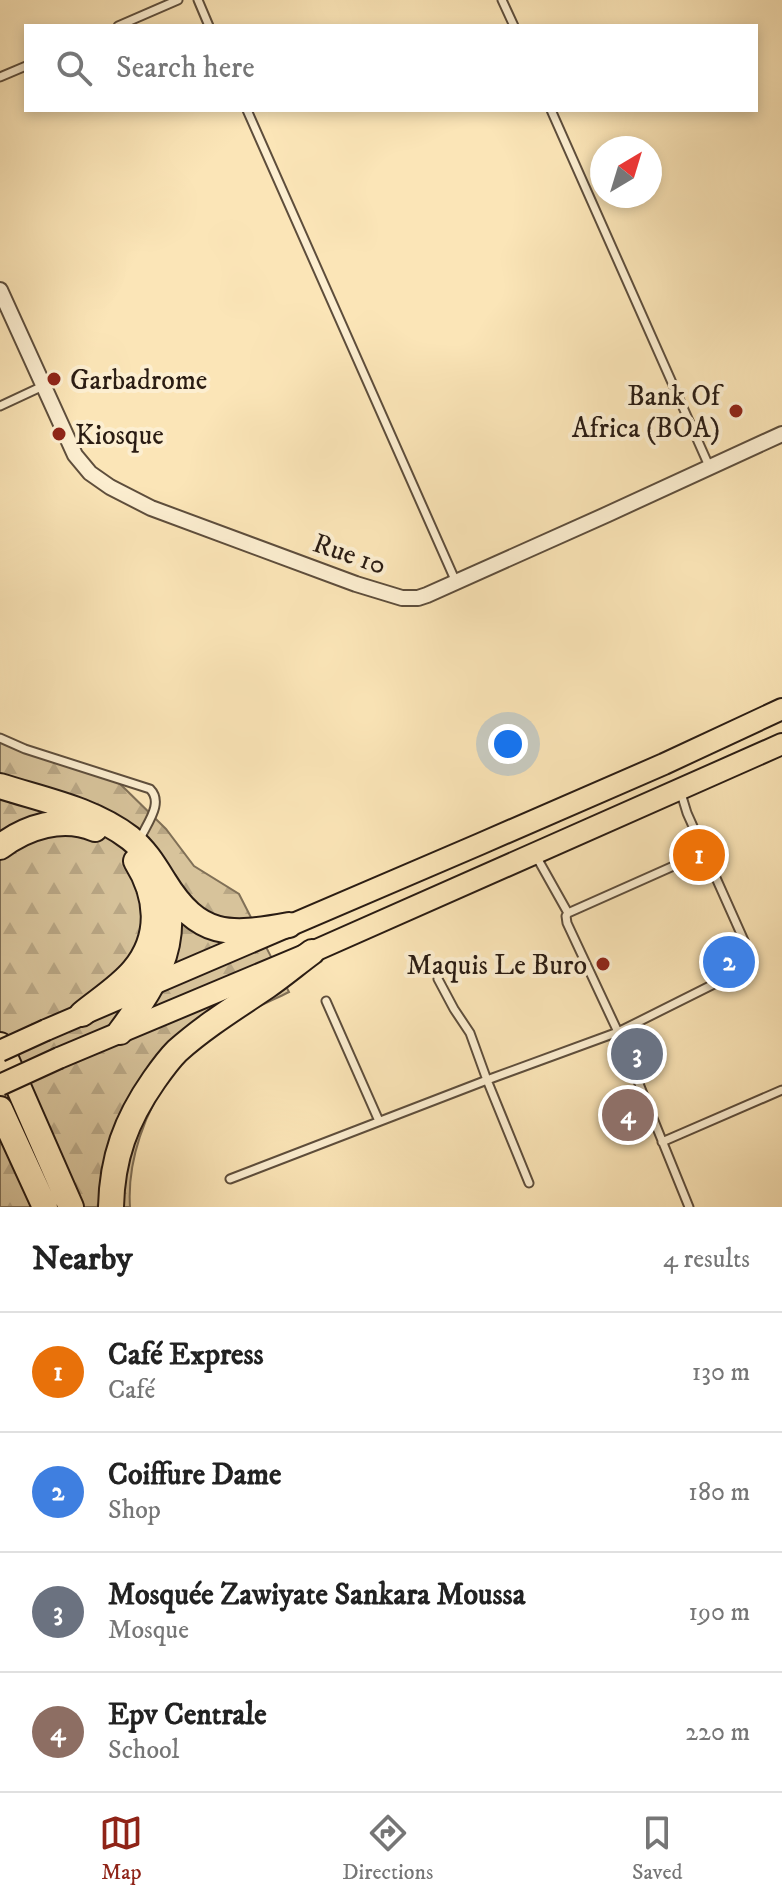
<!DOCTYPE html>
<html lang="en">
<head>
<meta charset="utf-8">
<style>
  body { margin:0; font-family:"IM FELL DW Pica",serif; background:#f6f6f6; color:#222 }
  .compass { position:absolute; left:590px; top:136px; width:72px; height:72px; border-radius:50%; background:#fff; box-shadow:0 4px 12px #0003; rotate:38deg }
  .you { position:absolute; left:508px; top:744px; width:28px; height:28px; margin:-20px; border:6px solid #fff; border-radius:50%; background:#1a73e8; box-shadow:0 0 0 12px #1a73e833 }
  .badge { display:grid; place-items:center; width:52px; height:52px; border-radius:50%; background:#8f2418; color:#fff; font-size:26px; font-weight:700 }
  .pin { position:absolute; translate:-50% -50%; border:4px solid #fff; box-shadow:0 2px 8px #0006 }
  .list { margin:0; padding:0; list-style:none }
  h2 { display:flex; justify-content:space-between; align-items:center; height:104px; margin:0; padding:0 32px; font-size:34px }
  h2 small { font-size:26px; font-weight:400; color:#767676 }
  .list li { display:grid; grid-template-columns:52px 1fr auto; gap:24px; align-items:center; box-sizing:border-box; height:120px; padding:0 32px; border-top:2px solid #e0e0e0 }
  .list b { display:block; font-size:30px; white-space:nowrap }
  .list p { margin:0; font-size:26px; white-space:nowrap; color:#767676 }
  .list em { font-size:26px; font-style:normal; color:#767676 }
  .icon { flex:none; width:44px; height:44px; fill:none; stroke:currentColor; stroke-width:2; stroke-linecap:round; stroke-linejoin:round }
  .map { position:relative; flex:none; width:782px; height:1207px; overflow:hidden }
  .search { position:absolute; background:#fff; box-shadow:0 4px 12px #0003; left:24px; right:24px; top:24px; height:88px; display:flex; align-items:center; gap:20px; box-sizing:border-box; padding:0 28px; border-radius:0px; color:#767676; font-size:30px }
  .sheet { height:584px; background:#fff }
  nav { display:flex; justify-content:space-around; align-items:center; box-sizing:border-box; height:112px; border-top:2px solid #e0e0e0; background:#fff; font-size:22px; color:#767676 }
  nav a { display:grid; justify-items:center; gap:4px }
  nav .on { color:#8f2418 }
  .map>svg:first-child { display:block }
  .forest { fill:url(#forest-firs); stroke:#807057; stroke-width:2 }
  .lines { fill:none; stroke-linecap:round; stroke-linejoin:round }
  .lane-casing { stroke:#5e4e3c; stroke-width:11 }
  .street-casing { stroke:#5e4e3c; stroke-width:18 }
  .primary-casing { stroke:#2a1c13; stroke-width:24 }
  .highway-casing { stroke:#2a1c13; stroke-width:28 }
  .lane { stroke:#fceed0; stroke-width:7 }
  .street { stroke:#fceed0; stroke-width:14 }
  .primary { stroke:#fbe5b7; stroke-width:20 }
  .highway { stroke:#fbe5b7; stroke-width:24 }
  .primary-bridge-casing { stroke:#2a1c13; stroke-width:24; stroke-linecap:butt }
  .primary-bridge { stroke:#fbe5b7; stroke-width:20 }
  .poi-dot { fill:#8f2418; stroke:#fceed0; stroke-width:3 }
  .labels { text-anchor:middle; stroke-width:8; stroke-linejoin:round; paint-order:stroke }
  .poi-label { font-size:28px; fill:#2a1c13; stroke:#fceed0; text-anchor:start }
  .street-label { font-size:28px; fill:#2a1c13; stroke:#fceed0 }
</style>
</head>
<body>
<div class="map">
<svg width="782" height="1207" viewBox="0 0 782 1207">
  <defs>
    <pattern id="forest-firs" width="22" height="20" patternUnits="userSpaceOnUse" patternTransform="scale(2)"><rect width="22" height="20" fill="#d7c39b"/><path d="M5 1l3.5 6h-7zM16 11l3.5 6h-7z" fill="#b9a785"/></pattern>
  </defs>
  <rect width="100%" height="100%" fill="#fbe5b7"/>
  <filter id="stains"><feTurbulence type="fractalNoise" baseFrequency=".0025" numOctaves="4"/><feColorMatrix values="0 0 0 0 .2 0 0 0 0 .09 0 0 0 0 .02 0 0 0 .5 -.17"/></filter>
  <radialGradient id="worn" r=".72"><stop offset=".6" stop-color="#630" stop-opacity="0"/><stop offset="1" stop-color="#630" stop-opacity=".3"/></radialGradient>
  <path class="forest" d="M0,742l116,38 50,49 28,37 45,28 50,98c-18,9 -38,17 -55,28 -20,14 -47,34 -61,53 -28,37 -46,88 -43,134h-130z"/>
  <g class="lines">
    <g class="lane-casing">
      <path id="lane" d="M198,0l11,26
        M502,0l12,26
        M118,26l60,-26
        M0,77l26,-11
        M247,110l209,472
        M551,110l158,356
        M0,406l43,-20
        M0,738l25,11 125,40c14,14 -3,34 -10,50
        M536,856l32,57
        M438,979l16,30 16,24 17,47 42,103
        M326,1001l53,120
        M662,1142l120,-52
        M230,1179l257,-99 131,-48 110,-55 19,-15 3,-8 -63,-141 -7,-23
        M689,1207l-71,-175 -51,-109 -1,-7 2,-3 137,-61"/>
    </g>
    <g class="street-casing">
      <path id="street" d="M0,290l75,165 15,18 20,14 41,21 205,76 46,14h16l9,-3 181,-81 174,-80"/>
    </g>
    <g class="primary-casing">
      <path id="primary" d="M46,1030l434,-186 184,-80 118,-55
        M59,1058l253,-106 470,-208"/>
    </g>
    <g class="highway-casing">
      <path id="highway" d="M0,786c44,14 92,23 130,52 15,12 24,27 34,43 35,57 65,55 125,44
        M0,847c26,-20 63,-32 95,-18
        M82,1014c17,-14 38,-27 52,-44 28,-34 24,-74 2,-109
        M120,1032c32,-43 59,-83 46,-139
        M0,1045l71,162
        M0,1109l45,98
        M111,1207c1,-49 15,-87 43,-127 7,-10 14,-20 23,-29 28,-25 59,-44 90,-65 16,-11 30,-23 45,-34"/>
    </g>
    <use href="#lane" class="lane"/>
    <use href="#street" class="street"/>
    <use href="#primary" class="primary"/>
    <use href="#highway" class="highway"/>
    <g class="primary-bridge-casing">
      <path id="primary-bridge" d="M0,1051l46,-21
        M0,1085l59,-27"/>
    </g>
    <use href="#primary-bridge" class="primary-bridge"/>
  </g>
  <g class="poi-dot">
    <circle cx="54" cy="379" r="8"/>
    <circle cx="736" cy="411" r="8"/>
    <circle cx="59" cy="434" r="8"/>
    <circle cx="603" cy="964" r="8"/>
  </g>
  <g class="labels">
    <g class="poi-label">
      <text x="70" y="389">Garbadrome</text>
      <text x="720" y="405" text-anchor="end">Bank Of<tspan x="720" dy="32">Africa (BOA)</tspan></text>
      <text x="75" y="444">Kiosque</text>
      <text x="587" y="974" text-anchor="end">Maquis Le Buro</text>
    </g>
    <g class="street-label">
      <text transform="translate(350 553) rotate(19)" y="10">Rue 10</text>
    </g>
  </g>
  <rect width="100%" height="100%" filter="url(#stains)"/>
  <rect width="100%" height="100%" fill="url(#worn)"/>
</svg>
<svg class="compass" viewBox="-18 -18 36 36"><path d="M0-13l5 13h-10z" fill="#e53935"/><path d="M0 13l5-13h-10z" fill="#767676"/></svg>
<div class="you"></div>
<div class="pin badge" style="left:699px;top:855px;background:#e8710a">1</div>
<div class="pin badge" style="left:729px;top:962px;background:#3f7fe0">2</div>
<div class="pin badge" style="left:637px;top:1054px;background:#6b7280">3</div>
<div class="pin badge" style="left:628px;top:1115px;background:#8d6e63">4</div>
<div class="search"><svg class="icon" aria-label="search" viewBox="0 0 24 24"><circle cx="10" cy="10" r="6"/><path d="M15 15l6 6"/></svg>Search here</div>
</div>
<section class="sheet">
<h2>Nearby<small>4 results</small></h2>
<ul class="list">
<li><span class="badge" style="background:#e8710a">1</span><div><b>Café Express</b><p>Café</p></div><em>130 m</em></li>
<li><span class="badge" style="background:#3f7fe0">2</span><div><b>Coiffure Dame</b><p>Shop</p></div><em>180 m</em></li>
<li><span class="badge" style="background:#6b7280">3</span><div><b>Mosquée Zawiyate Sankara Moussa</b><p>Mosque</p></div><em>190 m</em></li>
<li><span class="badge" style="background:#8d6e63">4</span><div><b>Epv Centrale</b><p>School</p></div><em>220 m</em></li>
</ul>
</section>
<nav>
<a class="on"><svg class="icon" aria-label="map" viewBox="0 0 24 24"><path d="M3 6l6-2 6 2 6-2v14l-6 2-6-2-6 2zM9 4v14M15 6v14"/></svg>Map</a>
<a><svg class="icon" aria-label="directions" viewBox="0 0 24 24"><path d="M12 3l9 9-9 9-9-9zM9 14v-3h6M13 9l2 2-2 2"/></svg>Directions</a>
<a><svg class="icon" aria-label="saved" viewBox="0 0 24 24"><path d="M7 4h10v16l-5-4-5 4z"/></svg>Saved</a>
</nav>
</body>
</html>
